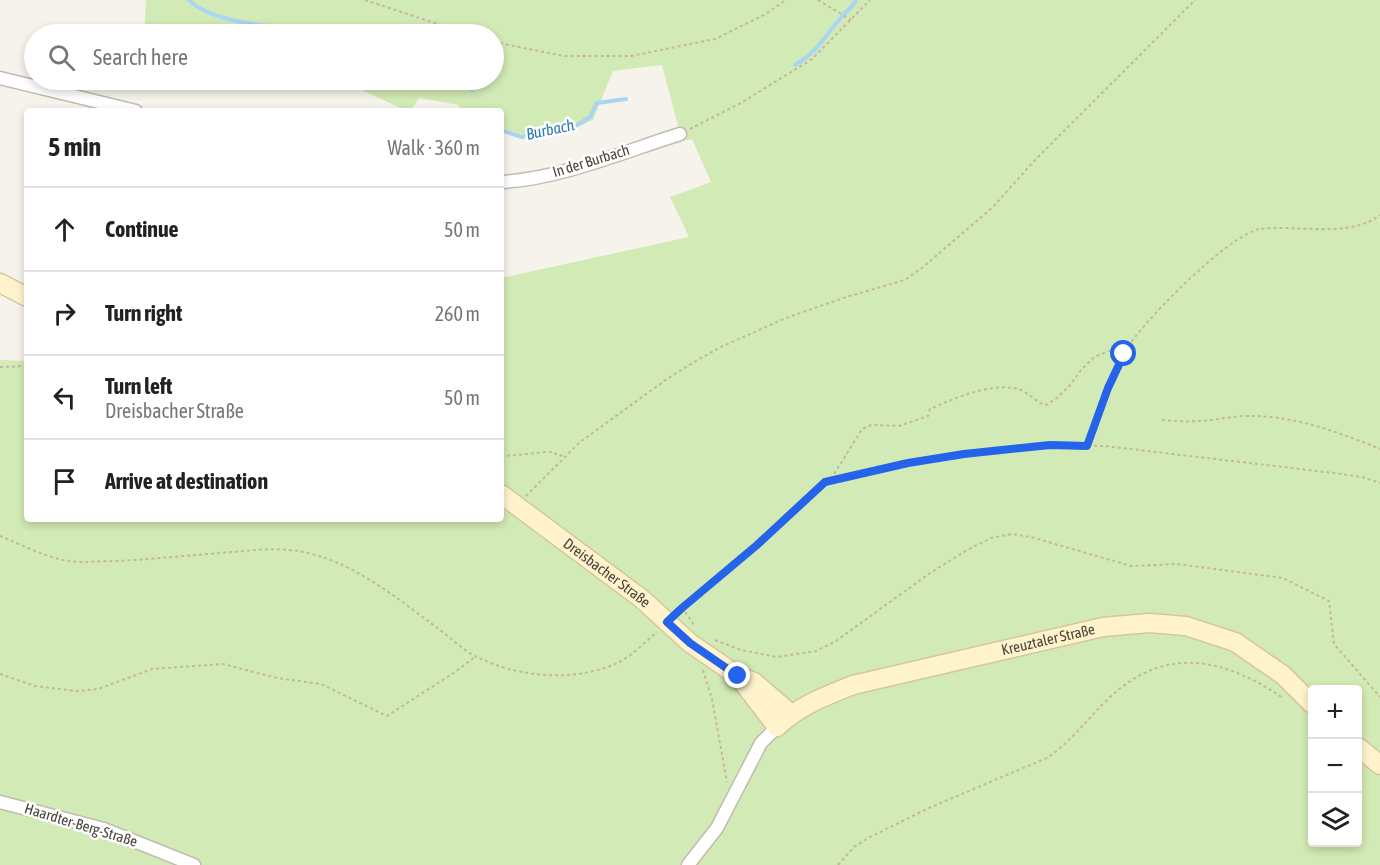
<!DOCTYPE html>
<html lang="en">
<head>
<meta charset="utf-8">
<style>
  body { margin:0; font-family:"Asap Condensed",sans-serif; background:#f2f2f2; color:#222 }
  .controls { position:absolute; right:18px; bottom:18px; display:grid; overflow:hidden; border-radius:6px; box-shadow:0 3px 9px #0003 }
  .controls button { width:54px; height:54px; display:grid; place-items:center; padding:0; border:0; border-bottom:2px solid #e0e0e0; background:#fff; color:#222; font:30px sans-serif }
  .stop { position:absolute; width:18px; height:18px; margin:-14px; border:4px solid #2563eb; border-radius:50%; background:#fff }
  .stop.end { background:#2563eb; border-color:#fff; box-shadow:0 2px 6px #0008 }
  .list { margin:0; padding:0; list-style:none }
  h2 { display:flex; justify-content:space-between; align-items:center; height:78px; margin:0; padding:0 24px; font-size:26px }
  h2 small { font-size:20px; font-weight:400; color:#767676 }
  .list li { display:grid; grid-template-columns:39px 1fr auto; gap:18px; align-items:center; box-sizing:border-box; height:84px; padding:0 24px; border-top:2px solid #e0e0e0 }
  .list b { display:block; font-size:22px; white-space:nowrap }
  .list p { margin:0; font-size:20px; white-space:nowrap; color:#767676 }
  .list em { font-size:20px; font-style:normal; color:#767676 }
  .icon { flex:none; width:33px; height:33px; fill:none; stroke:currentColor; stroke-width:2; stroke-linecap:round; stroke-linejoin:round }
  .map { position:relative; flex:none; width:1380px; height:865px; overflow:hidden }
  .search { position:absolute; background:#fff; box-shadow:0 3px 9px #0003; left:24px; top:24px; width:480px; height:66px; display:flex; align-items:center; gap:15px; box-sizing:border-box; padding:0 21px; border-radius:33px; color:#767676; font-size:22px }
  .panel { position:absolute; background:#fff; box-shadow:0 3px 9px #0003; left:24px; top:108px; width:480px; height:414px; border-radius:6px }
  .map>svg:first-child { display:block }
  .green { fill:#d2eab5; fill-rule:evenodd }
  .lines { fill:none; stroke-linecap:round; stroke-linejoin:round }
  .stream { stroke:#a9d4f2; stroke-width:4 }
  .street-casing { stroke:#c2bbae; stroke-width:15 }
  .secondary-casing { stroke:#d6c79b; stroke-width:21 }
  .path { stroke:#c4b79f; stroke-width:2; stroke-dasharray:3 3; stroke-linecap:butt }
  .street { stroke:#fff; stroke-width:12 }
  .secondary { stroke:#fff3cd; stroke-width:18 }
  .route { stroke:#2563eb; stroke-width:8 }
  .labels { text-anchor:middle; stroke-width:5; stroke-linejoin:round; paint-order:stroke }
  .street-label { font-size:15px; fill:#4b4439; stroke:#fff }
  .water-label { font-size:16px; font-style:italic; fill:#2e7ab2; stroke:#fff }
</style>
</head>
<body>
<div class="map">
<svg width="1380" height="865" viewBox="0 0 1380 865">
  <rect width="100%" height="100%" fill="#f6f3ec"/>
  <path class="green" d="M146,0h1234v865h-1380v-505l27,1v158h474v-241l188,-41 -19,-40 41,-15 -19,-43 -10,2 -20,-76 -49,6 -20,49 -19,9 -46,7 -27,-8v-17h-41l-1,-6 -40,-7 -9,13h-3l-52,-24 -31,-7h170v-46h-350zM1312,690h46v152h-46z"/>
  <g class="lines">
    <path class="stream" d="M189,0c16,17 60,25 83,26
      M795,65c23,-13 32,-32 49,-51 5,-5 9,-7 12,-14
      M460,85l10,2 2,3
      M501,130l21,7 31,-8 21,-2 16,-10 7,-14 29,-4"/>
    <g class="street-casing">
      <path id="street" d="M0,78l136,33
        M501,182c59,-3 122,-30 179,-48
        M0,802l104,27 90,36
        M688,865l29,-37 44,-85 16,-16"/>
    </g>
    <g class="secondary-casing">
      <g id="secondary">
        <path d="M0,283l27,14"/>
        <path id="s1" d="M501,494l141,105 48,44 48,33 16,6 37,32"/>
        <path id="s2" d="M738,676l39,51c22,-21 48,-31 76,-42l250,-58 46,-4 37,3 49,16 48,33 29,29"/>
        <path d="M1358,747l22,18"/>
      </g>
    </g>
    <path class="path" d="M365,0l103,34
      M818,0l33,20
      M494,42l70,14h67l84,-17 49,-24 22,-15
      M690,129l51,-26 71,-44 58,-59
      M0,367l27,-1
      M1162,420c12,1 25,2 37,1 19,-1 38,-6 56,-5 43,1 86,17 125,33
      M1087,446c11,-31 21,-63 37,-93 15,-28 105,-119 136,-124 35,-5 89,10 120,-14
      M501,455c18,2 35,-4 53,-3l3,3 8,1
      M831,479l31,-50 9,-4 28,1 29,-10 2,-7c24,-11 63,-27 88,-20 11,3 18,14 28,16l11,-7 14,-14 10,-14 13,-13 36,-14
      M526,496l54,-54 87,-63 27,-17 27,-15 65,-29 60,-21 59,-17 17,-12 71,-61 41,-46 161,-161
      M0,536c22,9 45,21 68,25 16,2 33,0 50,0 38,-2 75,-6 113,-9 24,-2 49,-5 72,0 52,10 96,48 137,78 12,9 24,21 37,27 40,20 94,25 136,8 17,-7 30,-21 44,-33
      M682,607l12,18
      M678,611l79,-66 68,-63 17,-6 122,-22 87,-9 54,1 229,27 28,4 18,6
      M715,640l26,10 36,7 39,-6 20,-10 94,-68 37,-23 24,-12 21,-4 19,3 100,29 46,-2 106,14 46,23 5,43 46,53
      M703,670l9,29 15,83
      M0,674l35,12 40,5 23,-2 54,-20 71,-5 54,14 44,6 66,32 68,-44 20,-15
      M838,865l16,-18 16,-10 61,-30 116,-49c27,-19 40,-39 63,-61 56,-52 114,-39 173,1"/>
    <use href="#street" class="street"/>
    <use href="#secondary" class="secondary"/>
  </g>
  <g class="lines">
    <path class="route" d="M738,676l-48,-33 -23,-21 15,-14 75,-63 68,-63 83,-19 56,-9 86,-9 37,1 21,-58 16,-34"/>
  </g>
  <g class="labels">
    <g class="street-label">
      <text transform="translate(591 161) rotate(-17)" y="5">In der Burbach</text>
      <text dy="5" stroke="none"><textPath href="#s1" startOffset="132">Dreisbacher Straße</textPath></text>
      <text dy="5" stroke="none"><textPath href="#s2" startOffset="352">Kreuztaler Straße</textPath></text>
      <text transform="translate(81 825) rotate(17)" y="5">Haardter-Berg-Straße</text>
    </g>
    <g class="water-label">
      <text transform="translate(550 129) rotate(-12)" y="6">Burbach</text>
    </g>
  </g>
</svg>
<div class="controls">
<button>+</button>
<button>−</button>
<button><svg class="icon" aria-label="layers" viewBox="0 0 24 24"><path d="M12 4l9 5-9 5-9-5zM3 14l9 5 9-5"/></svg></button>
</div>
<div class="stop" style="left:1124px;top:354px"></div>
<div class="stop end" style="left:738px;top:676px"></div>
<div class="search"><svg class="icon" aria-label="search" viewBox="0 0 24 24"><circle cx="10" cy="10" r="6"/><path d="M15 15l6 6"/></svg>Search here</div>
<section class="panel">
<h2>5 min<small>Walk · 360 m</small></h2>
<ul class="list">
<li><svg class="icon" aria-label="ahead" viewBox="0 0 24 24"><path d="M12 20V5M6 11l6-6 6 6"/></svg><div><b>Continue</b></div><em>50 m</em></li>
<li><svg class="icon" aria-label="right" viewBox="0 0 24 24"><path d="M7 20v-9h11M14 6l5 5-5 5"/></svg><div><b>Turn right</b></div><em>260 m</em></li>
<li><svg class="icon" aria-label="left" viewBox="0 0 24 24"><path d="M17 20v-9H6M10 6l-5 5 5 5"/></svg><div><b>Turn left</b><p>Dreisbacher Straße</p></div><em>50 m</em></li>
<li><svg class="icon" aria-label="arrive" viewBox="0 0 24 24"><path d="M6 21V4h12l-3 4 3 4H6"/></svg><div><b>Arrive at destination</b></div></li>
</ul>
</section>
</div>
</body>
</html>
